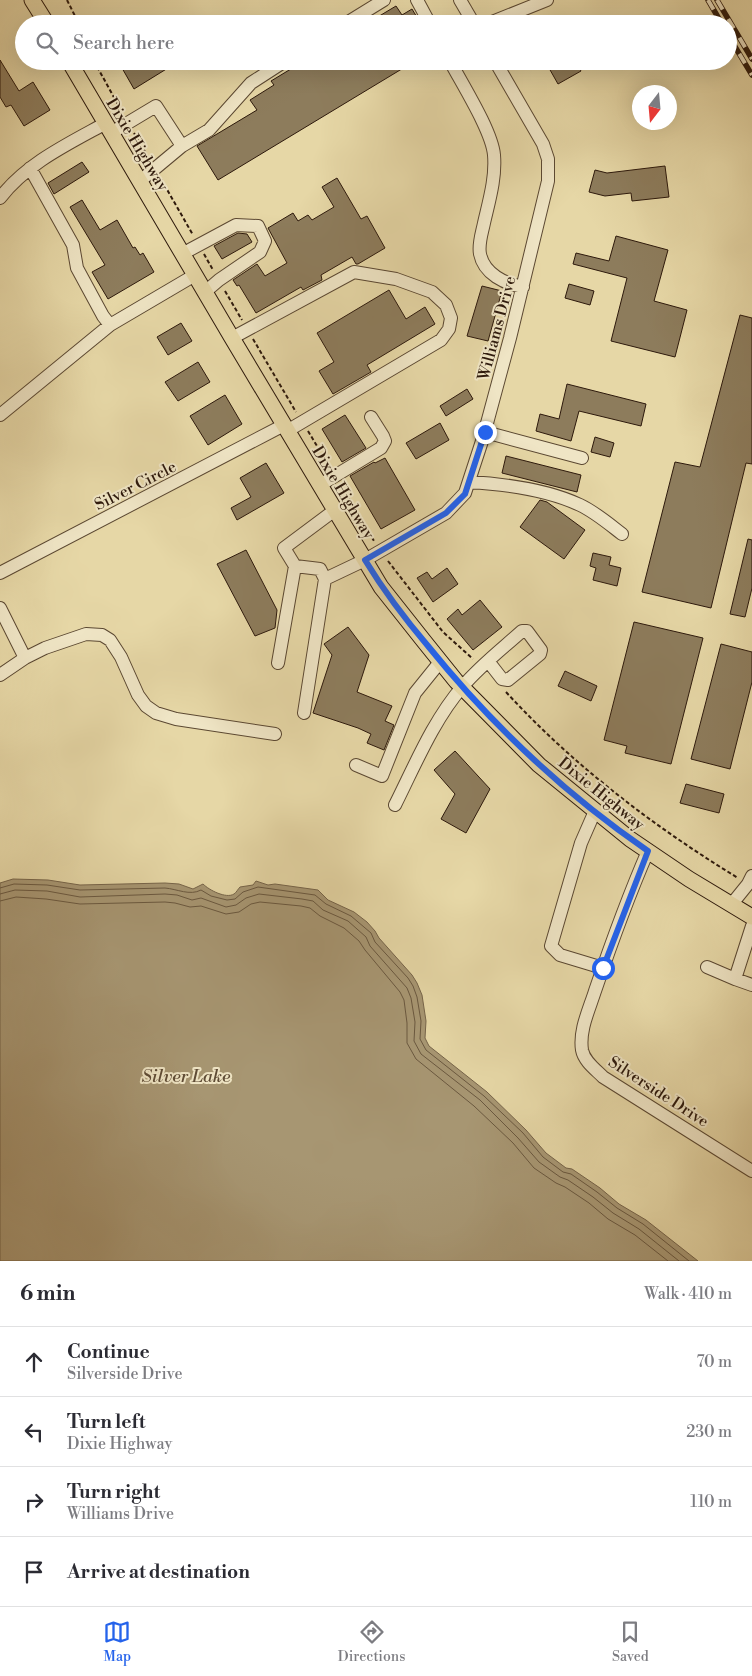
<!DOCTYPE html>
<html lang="en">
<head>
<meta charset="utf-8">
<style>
  body { margin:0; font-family:"Libre Bodoni",serif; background:#f2f2f3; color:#2b2b33 }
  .compass { position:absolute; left:632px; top:85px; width:45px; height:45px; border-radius:50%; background:#fff; box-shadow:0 5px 20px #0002; rotate:196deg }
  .stop { position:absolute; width:15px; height:15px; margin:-11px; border:4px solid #2563eb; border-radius:50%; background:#fff }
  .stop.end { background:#2563eb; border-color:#fff; box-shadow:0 1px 5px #0008 }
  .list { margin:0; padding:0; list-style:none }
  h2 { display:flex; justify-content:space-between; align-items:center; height:65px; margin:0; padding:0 20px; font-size:21px }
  h2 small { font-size:16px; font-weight:400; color:#7c7c81 }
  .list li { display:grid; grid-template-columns:32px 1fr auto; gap:15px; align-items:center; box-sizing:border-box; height:70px; padding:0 20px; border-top:1px solid #e1e1e2 }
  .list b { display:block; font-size:19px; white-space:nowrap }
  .list p { margin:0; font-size:16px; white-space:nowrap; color:#7c7c81 }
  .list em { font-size:16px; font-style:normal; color:#7c7c81 }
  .icon { flex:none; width:28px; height:28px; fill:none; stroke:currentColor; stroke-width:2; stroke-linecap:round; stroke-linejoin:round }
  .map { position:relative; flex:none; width:752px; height:1261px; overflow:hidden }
  .search { position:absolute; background:#fff; box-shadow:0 5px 20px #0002; left:15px; right:15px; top:15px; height:55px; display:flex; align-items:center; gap:12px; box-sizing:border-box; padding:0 18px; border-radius:28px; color:#7c7c81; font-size:19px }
  .sheet { height:345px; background:#fff }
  nav { display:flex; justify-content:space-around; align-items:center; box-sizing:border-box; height:70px; border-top:1px solid #e1e1e2; background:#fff; font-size:14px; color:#7c7c81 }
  nav a { display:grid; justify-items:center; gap:2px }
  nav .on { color:#2563eb }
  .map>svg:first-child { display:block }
  .water { fill:#a79672; stroke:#766449 }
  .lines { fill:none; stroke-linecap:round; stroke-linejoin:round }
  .shore { stroke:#6a583f; stroke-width:1 }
  .building { fill:#8d7c5c; stroke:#2d190c }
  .minor-casing { stroke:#5b4832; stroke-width:14 }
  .major-casing { stroke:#2d190c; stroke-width:17 }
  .path { stroke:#2d190c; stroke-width:2; stroke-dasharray:4 2.5; stroke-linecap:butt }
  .minor { stroke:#efe5c5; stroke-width:12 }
  .major { stroke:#e6d7a6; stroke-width:15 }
  .rail-casing { stroke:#2d190c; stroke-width:5.5 }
  .rail { stroke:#efe5c5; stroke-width:4; stroke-dasharray:11; stroke-linecap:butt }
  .route { stroke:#2563eb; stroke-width:6 }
  .labels { text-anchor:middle; stroke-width:4; stroke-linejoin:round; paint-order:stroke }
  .street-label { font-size:16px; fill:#2d190c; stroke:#efe5c5 }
  .water-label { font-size:18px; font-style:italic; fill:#5e4b35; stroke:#efe5c5 }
</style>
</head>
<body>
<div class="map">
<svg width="752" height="1261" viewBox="0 0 752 1261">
  <rect width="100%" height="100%" fill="#e6d7a6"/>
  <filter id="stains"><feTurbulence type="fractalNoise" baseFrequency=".004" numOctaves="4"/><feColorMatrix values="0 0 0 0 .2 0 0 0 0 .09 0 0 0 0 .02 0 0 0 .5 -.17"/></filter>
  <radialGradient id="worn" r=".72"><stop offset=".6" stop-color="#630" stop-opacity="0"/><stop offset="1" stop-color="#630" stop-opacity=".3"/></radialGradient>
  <path class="water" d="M13,879l35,1 32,5 85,-2 14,1 14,5 10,-5c6,6 23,15 31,10 2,-1 4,-5 6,-7l13,-2 3,-4 12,4 7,-1 43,6 10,10 26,12 13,10 8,9 4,7 33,37 5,8 5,12 4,26 -1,17 4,8 58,46 39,38 20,23 20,15 6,1 28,19 19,16 27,16 52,41h-698v-378z"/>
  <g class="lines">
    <path class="shore" d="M0,888l14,-4 33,1 33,5 85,-2c12,1 25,8 36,2l10,6 16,4 8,-1 8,-7 15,-5 57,8 11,9 25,12 20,17 4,9 33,36 5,8 4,11 4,24 -1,18 6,11 58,46 39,37 20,24 20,15 8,2 26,18 20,16 26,16 46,37
      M0,894l15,-4 32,1 33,6 85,-3 12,1 15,5 9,-2 25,9 10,-2 10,-7 13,-4 43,5 11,2 10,9 25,11 18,16 4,9 37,42 4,10 4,24 -1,19 7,13 59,46 38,38 21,24 21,15 8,3 25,17 20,16 26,16 40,32
      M0,901l16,-4 30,2 34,5 85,-2 10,1 15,4 11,-1 25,8 13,-2 12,-8 9,-2 41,4 9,2 10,8 24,12 15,13 6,9 35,42 4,8 3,23v20l9,16 58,47 39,37 21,25 22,15 9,4 24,16 19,16 27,16 33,26"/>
  </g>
  <path class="building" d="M396,6l6,9 10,-6 9,15h-55z
    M0,60l19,31 14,-9 17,28 -26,16 -13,-21 -5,2 -6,-10z
    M118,61h46l4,7 -34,21z
    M304,61h111l-197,119 -21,-34 60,-36 -7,-10 24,-15 -3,-4z
    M545,61h30l6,10 -23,13z
    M82,162l7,10 -35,22 -6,-11z
    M665,166l4,31 -37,4 -1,-8 -26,3 -16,-4 6,-22 12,3z
    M337,178l24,41 6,-3 18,32 -27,16h-2l-4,-7 -31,18 1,5 -19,10 -2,-3 -45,26 -17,-28 -2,1 -4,-6 24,-16 8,12 22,-13 -19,-35 25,-15 5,8 10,-6 4,5 22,-13 -12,-20z
    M82,200l18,30 17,-10 16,28 2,-1 5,8 3,-2 11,19 -46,27 -16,-27 13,-7 -35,-58z
    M238,233l9,1 5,8 -30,17 -8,-13z
    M616,236l52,14 -14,51 33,9 -12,47 -64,-16 16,-63 -54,-14 3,-11 33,8z
    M569,284l25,7 -4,14 -25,-7z
    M482,286l20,5 -14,50 -21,-5z
    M389,290l17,29 19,-12 10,17 -68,41 4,7 -38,22 -14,-23 15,-9 -17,-29z
    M740,315l12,3v146l-6,-1 -35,145 -69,-16 33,-130 25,5z
    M181,323l11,18 -24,14 -11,-18z
    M198,362l12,20 -32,19 -13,-19z
    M567,384l79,20 -5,22 -62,-15 -8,30 -35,-10 4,-17 19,5z
    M467,389l6,10 -27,17 -6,-10z
    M225,395l17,29 -34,21 -18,-29z
    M345,415l21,33 -24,14 -20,-33z
    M440,423l9,17 -33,19 -10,-16z
    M595,437l19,6 -4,14 -19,-5z
    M506,456l75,19 -4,17 -75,-19z
    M385,458l30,52 -34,19 -31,-53 24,-14 1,1z
    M266,463l18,30 -47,27 -6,-12 20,-11 -11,-19z
    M540,500l7,2 38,28 -21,29 -44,-32z
    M748,539l4,1v48l-7,29 -15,-3z
    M246,550l31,60 -2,18 -20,8 -38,-72z
    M593,553l18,4 -2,8 12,3 -4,18 -24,-6 3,-12 -6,-2z
    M447,568l11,16 -25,18 -16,-24 10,-6 5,7z
    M480,600l22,27 -29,23 -26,-31 11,-10 4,6z
    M634,622l69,16 -32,126 -46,-11 2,-7 -23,-6z
    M348,627l21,28 -12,37 35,14 -7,15 9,4 -10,25 -17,-7 4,-9 -13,-6 -45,-15 19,-58 -8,-11z
    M721,644l31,8v30l-22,87 -39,-10z
    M565,671l32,15 -6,15 -33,-15z
    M455,751l35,38 -24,44 -25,-14 14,-25 -21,-24z
    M686,784l38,10 -5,19 -39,-10z"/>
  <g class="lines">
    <g class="minor-casing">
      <path id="minor" d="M417,0l13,24
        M460,0l14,24
        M345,24l39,-24
        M487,24l60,-24
        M450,61c12,23 42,70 44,94 2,23 -5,46 -10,68 -2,10 -6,21 -4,31 4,20 25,30 43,33
        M111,133l45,-27 26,40
        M30,168l43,77 4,23 26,48 7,9
        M140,181l42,-35 27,-16 42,-47 34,-22
        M0,198c27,-35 68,-54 106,-75
        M182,254l54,-29 22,1 7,15 -5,11 -41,28 -14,12
        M232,338l122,-66 42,7 36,13 14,13 5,13 -2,11 -8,11 -154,91
        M0,415l110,-90 85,-50
        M485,432l97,26
        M469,482c35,2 79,8 111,23 15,7 29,19 42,29
        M320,485l61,-37 4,-7 -2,-5 -12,-19
        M0,573l284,-148
        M325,579l-5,-10 -25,-3 -11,-18 51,-38
        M0,608l25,50
        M278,663l17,-97
        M0,675l25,-17 20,-10 41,-14 16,1 8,5 11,17 17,38 8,11 10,7 20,6 99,15
        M304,713l21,-134 40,-19 81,-47 19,-20 18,-55 27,-100 38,-157v-22l-5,-15 -48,-83
        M356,765l26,11 33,-83 25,-31
        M395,805c20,-40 39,-86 68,-119 18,-21 39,-37 59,-55h5l14,19 -1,4 -32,26 -6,-1 -14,-18
        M595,811l-14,32 -30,103 9,9 43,13
        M648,851c-20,46 -37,93 -53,140 -6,19 -16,39 -13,59 2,11 13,19 21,27l149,94
        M731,905l17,-21 4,-8
        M752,926l-17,53 17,6
        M707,967l28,12"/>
    </g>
    <g class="major-casing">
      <path id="major" d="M32,0l15,24
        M69,61l163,277 149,249 42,53 33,41 83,84 91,74 59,40 63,38"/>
    </g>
    <path class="path" d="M67,0l12,24
      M94,61l28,51
      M134,133l14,24
      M161,179l32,56
      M204,254l9,16
      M225,291l17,29
      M253,339l43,73
      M308,431l21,35
      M342,487l32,54
      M388,561l55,71 30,27
      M506,692c68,74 147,134 232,186"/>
    <use href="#minor" class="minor"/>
    <use href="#major" class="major"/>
    <g class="rail-casing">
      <path id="rail" d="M708,0l14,24
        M717,0l35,59
        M728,35l24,40"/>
    </g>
    <use href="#rail" class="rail"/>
  </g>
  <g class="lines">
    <path class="route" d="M485,432l-20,62 -19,19 -81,47c19,31 40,59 63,86 63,78 137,148 220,205l-45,117"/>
  </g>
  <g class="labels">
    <g class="street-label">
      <text transform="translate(138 144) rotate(59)" y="6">Dixie Highway</text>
      <text transform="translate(496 328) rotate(-75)" y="6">Williams Drive</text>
      <text transform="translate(135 485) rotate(-27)" y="6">Silver Circle</text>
      <text transform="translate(344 492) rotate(59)" y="6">Dixie Highway</text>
      <text transform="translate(602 793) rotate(39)" y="6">Dixie Highway</text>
      <text transform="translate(659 1091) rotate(33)" y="6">Silverside Drive</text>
    </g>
    <g class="water-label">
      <text x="186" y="1082">Silver Lake</text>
    </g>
  </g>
  <rect width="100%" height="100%" filter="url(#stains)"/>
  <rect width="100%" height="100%" fill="url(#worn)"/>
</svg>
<svg class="compass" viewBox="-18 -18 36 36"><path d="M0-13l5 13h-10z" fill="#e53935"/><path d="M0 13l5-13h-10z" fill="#7c7c81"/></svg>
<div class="stop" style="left:603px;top:968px"></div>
<div class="stop end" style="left:485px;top:432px"></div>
<div class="search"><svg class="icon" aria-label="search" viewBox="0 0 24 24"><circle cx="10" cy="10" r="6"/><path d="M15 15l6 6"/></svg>Search here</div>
</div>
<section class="sheet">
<h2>6 min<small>Walk · 410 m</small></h2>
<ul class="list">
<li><svg class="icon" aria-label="ahead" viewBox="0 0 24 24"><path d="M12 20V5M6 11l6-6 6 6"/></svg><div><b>Continue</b><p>Silverside Drive</p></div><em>70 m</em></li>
<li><svg class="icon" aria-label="left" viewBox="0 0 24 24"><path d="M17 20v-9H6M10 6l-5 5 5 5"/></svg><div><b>Turn left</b><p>Dixie Highway</p></div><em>230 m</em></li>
<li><svg class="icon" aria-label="right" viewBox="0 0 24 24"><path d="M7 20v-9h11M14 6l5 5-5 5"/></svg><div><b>Turn right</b><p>Williams Drive</p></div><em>110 m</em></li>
<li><svg class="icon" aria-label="arrive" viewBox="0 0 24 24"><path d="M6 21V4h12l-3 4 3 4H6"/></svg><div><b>Arrive at destination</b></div></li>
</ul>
</section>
<nav>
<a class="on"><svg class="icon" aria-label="map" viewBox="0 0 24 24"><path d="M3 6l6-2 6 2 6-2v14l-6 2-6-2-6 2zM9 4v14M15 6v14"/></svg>Map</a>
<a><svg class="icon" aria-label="directions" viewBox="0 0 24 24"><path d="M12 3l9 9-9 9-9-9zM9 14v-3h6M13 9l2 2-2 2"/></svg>Directions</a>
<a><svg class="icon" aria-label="saved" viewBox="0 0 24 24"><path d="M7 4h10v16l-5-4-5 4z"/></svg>Saved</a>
</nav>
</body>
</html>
